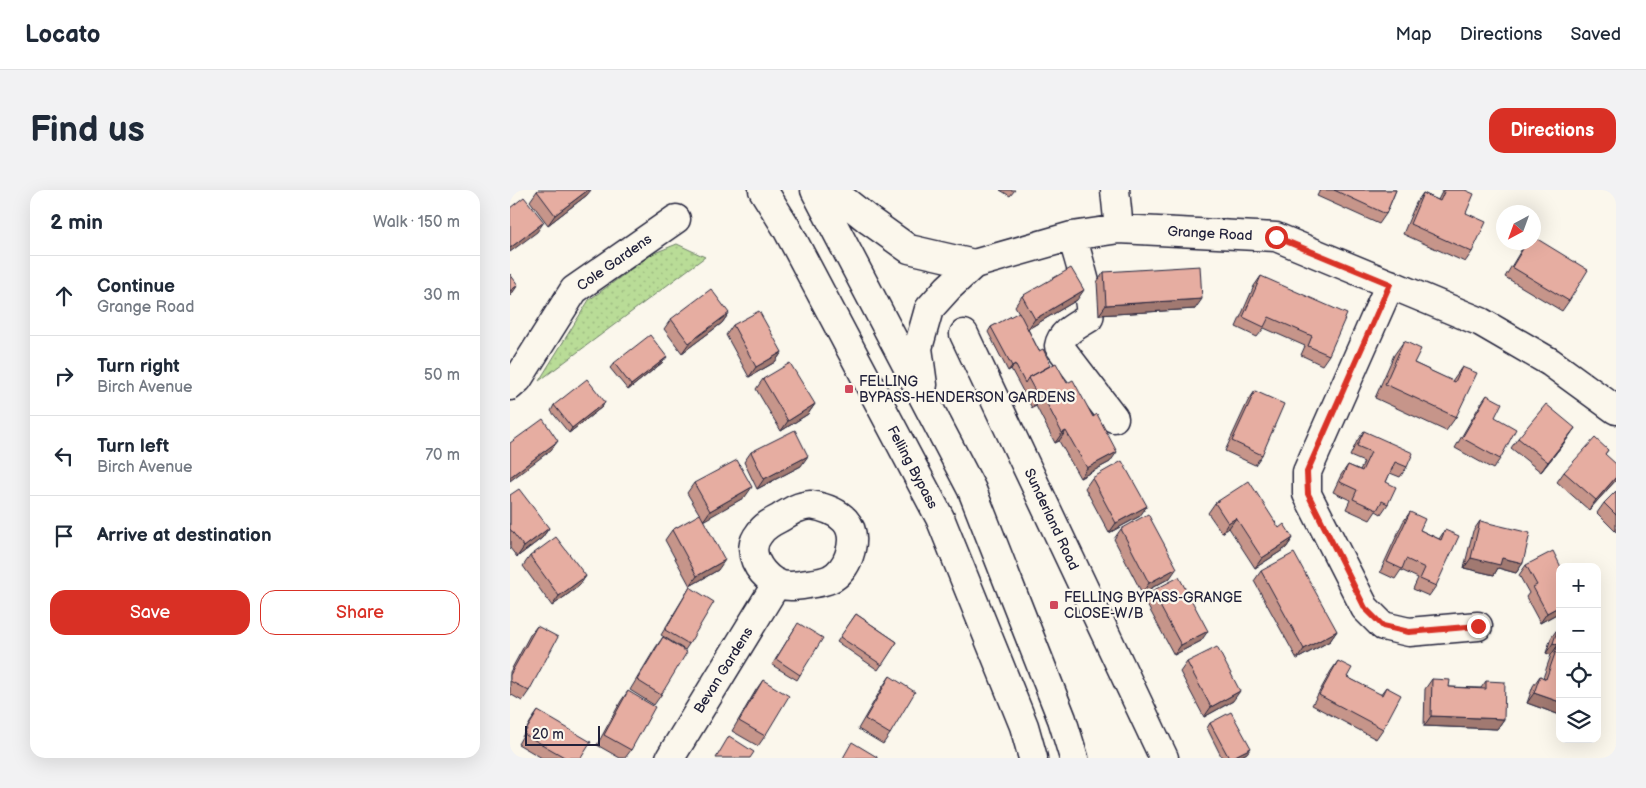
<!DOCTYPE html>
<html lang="en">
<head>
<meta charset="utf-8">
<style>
  body { margin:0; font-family:"Balsamiq Sans",sans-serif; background:#f2f2f3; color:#1f2937 }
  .controls { position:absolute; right:15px; bottom:15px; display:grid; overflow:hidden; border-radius:10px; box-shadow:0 5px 20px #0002 }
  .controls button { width:45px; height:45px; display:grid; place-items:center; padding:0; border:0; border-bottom:1px solid #e0e1e3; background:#fff; color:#1f2937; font:25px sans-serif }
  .compass { position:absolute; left:986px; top:15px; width:45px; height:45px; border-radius:50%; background:#fff; box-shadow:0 5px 20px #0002; rotate:221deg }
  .scale { position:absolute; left:15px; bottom:12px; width:75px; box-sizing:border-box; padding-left:5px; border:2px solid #22223b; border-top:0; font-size:14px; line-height:18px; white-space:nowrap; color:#22223b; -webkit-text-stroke:4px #fbf7ec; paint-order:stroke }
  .stop { position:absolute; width:15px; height:15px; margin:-11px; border:4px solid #d93025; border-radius:50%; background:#fff }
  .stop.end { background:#d93025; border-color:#fff; box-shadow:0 1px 5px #0008 }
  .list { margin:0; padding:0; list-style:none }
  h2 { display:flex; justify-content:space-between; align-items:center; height:65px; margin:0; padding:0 20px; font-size:21px }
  h2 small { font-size:16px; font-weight:400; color:#747a83 }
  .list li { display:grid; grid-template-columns:32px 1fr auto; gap:15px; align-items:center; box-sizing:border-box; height:80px; padding:0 20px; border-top:1px solid #e0e1e3 }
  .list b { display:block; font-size:19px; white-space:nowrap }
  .list p { margin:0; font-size:16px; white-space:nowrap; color:#747a83 }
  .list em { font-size:16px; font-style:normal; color:#747a83 }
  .actions { display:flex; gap:10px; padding:15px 20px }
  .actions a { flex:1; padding:11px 0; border:1px solid #d93025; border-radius:15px; text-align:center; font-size:18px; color:#d93025 }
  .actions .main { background:#d93025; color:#fff }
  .icon { flex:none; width:28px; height:28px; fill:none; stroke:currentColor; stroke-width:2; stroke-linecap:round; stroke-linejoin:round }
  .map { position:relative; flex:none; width:1106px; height:568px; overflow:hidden; border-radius:15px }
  header { display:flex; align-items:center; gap:30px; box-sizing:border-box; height:70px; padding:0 25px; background:#fff; border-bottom:1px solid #e0e1e3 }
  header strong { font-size:24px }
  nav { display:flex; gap:28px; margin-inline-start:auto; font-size:18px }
  .intro { display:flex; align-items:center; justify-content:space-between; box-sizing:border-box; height:120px; padding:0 30px }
  h1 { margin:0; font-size:35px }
  .button { padding:12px 22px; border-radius:15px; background:#d93025; color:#fff; font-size:18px; font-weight:700 }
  main { display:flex; gap:30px; padding:0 30px }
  aside { flex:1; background:#fff; border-radius:15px; box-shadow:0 5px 20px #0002 }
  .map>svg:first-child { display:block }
  .grass { fill:url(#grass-dots); stroke:#6e7f69 }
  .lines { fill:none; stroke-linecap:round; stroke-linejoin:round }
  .minor-casing { stroke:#22223b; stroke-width:31 }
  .highway-casing { stroke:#22223b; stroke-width:31 }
  .minor { stroke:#fbf7ec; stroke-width:28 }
  .highway { stroke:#fbf7ec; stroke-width:28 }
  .wall { fill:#c6958a; stroke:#22223b }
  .shaded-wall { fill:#a17971; stroke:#22223b }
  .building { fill:#e6ada1; stroke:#22223b }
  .route { stroke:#d93025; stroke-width:6 }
  .poi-dot { fill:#d1495b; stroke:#fbf7ec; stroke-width:2 }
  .labels { text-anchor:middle; stroke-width:4.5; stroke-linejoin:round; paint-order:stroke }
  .street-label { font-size:14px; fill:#22223b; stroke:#fbf7ec }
  .poi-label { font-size:14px; fill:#22223b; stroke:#fbf7ec; text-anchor:start }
</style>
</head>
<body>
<header>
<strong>Locato</strong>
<nav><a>Map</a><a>Directions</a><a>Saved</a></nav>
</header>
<div class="intro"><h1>Find us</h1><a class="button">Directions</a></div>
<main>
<aside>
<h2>2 min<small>Walk · 150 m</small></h2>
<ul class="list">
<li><svg class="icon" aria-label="ahead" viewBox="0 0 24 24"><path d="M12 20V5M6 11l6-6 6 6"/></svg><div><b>Continue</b><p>Grange Road</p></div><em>30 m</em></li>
<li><svg class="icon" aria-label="right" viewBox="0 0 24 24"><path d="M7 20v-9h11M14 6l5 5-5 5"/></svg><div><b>Turn right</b><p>Birch Avenue</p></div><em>50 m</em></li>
<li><svg class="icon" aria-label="left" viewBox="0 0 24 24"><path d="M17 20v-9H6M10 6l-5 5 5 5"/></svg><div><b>Turn left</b><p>Birch Avenue</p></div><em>70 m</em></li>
<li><svg class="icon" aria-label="arrive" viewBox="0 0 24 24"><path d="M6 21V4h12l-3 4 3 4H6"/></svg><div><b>Arrive at destination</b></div></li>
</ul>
<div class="actions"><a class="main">Save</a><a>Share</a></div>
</aside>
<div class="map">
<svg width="1106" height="568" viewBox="0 0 1106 568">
  <defs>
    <pattern id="grass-dots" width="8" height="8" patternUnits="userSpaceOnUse" patternTransform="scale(1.25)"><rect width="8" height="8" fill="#b9dc97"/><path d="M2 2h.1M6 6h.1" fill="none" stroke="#9fbc83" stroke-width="1.8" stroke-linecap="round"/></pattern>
  </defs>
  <rect width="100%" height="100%" fill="#fbf7ec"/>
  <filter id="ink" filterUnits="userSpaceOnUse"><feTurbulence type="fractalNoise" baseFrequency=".02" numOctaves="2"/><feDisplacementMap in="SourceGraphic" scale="10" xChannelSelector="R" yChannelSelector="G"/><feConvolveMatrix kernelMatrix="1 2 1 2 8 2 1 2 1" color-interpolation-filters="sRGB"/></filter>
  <g filter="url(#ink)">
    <path class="grass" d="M167,54l28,13 -166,124 50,-81 63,-46z"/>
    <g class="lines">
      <g class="minor-casing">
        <path id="minor" d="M605,0l4,39
          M562,46c4,15 22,69 17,82 -11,7 -28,14 -30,28l55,72
          M464,74l98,-28 47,-7 157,8 205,85 69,40 66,48
          M880,94l-83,188v22l58,114 18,18 26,6 69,-6
          M454,144l200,424
          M0,196l8,-7 56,-89 102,-71
          M301,315c29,5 49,19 38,51 -3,9 -10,19 -19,23 -6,3 -15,4 -22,5 -12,2 -23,4 -34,-2 -15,-10 -29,-31 -15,-48 5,-8 13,-12 21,-16 11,-7 18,-12 31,-13z
          M160,568l107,-175"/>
      </g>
      <g class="highway-casing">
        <path id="highway" d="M253,0l23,37 154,291 84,208 9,32
          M305,0l157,300 90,229 12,39
          M321,0l39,31 39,28 65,15
          M413,195l-5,-37 11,-39 19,-21 26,-24"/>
      </g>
      <use href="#minor" class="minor"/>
      <use href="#highway" class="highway"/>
    </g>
    <path class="wall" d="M490,0h15l-5,6z
      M810,0h76l-10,24 -7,10 -62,-28z
      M933,0h22l1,23 6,39 -7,10 -62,-28 13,-31 7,-10 15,7z
      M27,1l50,4 -39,30 -18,-24z
      M1016,52h8l35,59 -7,10 -57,-34z
      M594,82l91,37 -96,6 -2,-33z
      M751,86l68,79 -7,10 -21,-10 4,-9 -41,-18 -7,9 -21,-10 18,-41z
      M512,106l55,4 -49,29 11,22 12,14 59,97 -30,16 -21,-37 -4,2 -19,-37 -4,2 -21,-39 -3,2 -20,-39 3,-5 28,-14 -4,-7z
      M219,123l-7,10 -40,30 -18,-24 7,-10z
      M223,135l49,27 -7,10 -26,15 -23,-42z
      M894,151l10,22 38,18 10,-14 -6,50 -10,14 -71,-33 19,-43z
      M153,172l-35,28 -18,-22 4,-5z
      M253,189l52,25 -7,10 -27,17 -25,-42z
      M745,201l7,64 -7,10 -30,-14 23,-50z
      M977,205l8,22 5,42 -7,10 -38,-21 25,-43z
      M95,212l-3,5 -33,26 -18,-22 3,-6z
      M854,241l43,36 -7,10 -10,-4 -4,9 2,22 -7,10 -5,-3 -6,9 -24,-11 4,-9 -17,-8 8,-17 7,-10 12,5 4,-8 -14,-6 7,-15z
      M1008,248h50l-27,34 -30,-24z
      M1098,260l-3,4 11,26 -27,30 -32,-28 7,-10z
      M241,262l50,14 -44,23 -13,-27z
      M582,288l48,38 -31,17 -24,-45z
      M184,293l51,14 -42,23 15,50 -28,16 -25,-46 7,-10 28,-15 -13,-22z
      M1106,301v41l-19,-19 7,-10z
      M0,305l39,33 -7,10 -25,19 -7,-9z
      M705,313l64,25 14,10 -7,10 -31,20 -26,-40 -7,5 -14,-20z
      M900,322l10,18 19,9 6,-9 -9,56 -7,10 -16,-7 5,-11 -17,-8 -6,9 -15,-7 23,-50z
      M970,331l43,42 -7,10 -18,-5 -4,7 -30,-7 9,-37z
      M611,339l49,49 -28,15 -28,-54z
      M20,366l56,20 -7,10 -27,20 -29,-40z
      M1016,375l34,47 -20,11 -14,-26 3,-4 -10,-18z
      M751,381l76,60 -7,10 -33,18 -43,-78z
      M180,397l-1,57 -4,6 -24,-15z
      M642,401l49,50 -27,14 -29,-54z
      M346,424l41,28 -19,28 -41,-28z
      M27,436l-8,65 -7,10 -12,-7v-22l20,-37z
      M285,438l5,47 -3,5 -25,-15z
      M1048,438l2,87 -33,-12 6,-17 7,-10 3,2 8,-23 -5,-2 5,-15z
      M153,447l-2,58 -7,10 -24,-15 26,-43z
      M828,471l9,16 33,18 6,-8 -3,42 -7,10 -64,-34 19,-34z
      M677,472l46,39 -29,16 -24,-45z
      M380,486v58l-7,10 -25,-15 25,-43z
      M922,489l17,8 32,1 5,-7 18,38 -7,10 -73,-3 1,-37z
      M253,490l2,56 -7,10 -26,-15 24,-41z
      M118,501l3,59 -6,8h-5l-23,-13 24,-44z
      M28,521l43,47h-39l-24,-14 13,-23z
      M700,533l37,30 -9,5h-16l-15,-30z"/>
    <path class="shaded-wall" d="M78,0h3l-4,5 -39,30 7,-10z
      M34,32l-7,10 -27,20v-4z
      M8,95l-7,10 -1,1v-5z
      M574,100l-7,10 -49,29 7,-10z
      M692,109l-7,10 -96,6 7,-10z
      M219,123l-7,10 -40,30 7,-10z
      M272,162l-7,10 -26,15 7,-10z
      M157,167l-4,5 -35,28 3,-5z
      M505,174l-4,5 -3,2 4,-5z
      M533,206l-7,10 -4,2 7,-10z
      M95,212l-3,5 -33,26 3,-5z
      M305,214l-7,10 -27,17 7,-10z
      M1065,238l-7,10 -27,34 7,-10z
      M556,241l-7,10 -4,2 7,-10z
      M48,251l-7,9 -41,31v-4z
      M607,262l-7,10 -30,16 7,-10z
      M298,266l-7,10 -44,23 7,-10z
      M1106,287v3l-27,30 7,-10z
      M242,297l-7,10 -42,24 7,-10z
      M637,316l-7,10 -31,17 7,-10z
      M726,328l-7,10 -7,5 6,-10z
      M39,338l-7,10 -25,19 7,-10z
      M783,348l-7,10 -31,20 7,-10z
      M961,368h31l21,5 -7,10 -18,-5 -4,7 -30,-7z
      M215,370l-7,10 -28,16 7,-10z
      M667,378l-7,10 -28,15 7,-10z
      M76,386l-7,10 -27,20 7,-10z
      M1050,416v6l-20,11 7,-10z
      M698,441l-7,10 -27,14 7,-10z
      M827,441l-7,10 -33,18 7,-10z
      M1043,453l5,2 -7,10 -5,-2z
      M730,501l-7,10 -29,16 7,-10z
      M1024,503l26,9v13l-33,-12z
      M921,526l73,3 -7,10 -73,-3z
      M741,558l-4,5 -9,5h-7z"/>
    <path class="building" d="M28,0h50l-33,25 -18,-24z
      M824,0h62l-10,24z
      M935,0h20l9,4 -8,19 20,9 -14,30 -62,-28 13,-31 17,8z
      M14,7l20,25 -34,26v-40z
      M1024,47l54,33 -19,31 -57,-34 15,-25h7z
      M690,76l2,33 -96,6 -2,-33z
      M561,78l13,22 -49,29 -13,-23z
      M0,84l8,11 -8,6z
      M751,86l86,38 -18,41 -21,-9 4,-10 -43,-19 -5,10 -21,-10z
      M201,99l18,24 -40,30 -18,-24z
      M249,121l23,41 -26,15 -23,-42z
      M509,122l20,39 4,-2 8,16 -23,13 -3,5 -10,-19 -3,2 -21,-39z
      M140,145l17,22 -36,28 -17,-22z
      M894,151l17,8 -7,14 41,19 7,-15 15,6 -21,44 -71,-33z
      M280,173l25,41 -27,17 -25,-42z
      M546,173l11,20 6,-3 20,37 4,-3 20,38 -30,16 -21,-37 -4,2 -19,-37 -4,2 -11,-20z
      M77,189l18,23 -33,26 -18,-23z
      M745,201l29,13 -22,51 -30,-14z
      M977,205l15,8 -7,14 21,12 -16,30 -38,-21z
      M1036,214l29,24 -27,34 -30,-24z
      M33,229l15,22 -48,36v-34z
      M285,240l13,26 -44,23 -13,-27z
      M854,241l49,22 -6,14 -12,-5 -9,20 10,5 -8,17 -6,-3 -5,9 -24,-11 4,-9 -17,-8 8,-17 14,6 9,-19 -14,-6z
      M1085,248l13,12 -3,4 11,10v13l-20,23 -32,-28z
      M227,270l15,27 -42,24 -16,-28z
      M612,271l25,45 -31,17 -24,-45z
      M739,291l30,47 5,-4 9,14 -31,20 -26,-40 -8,5 -13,-20z
      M9,299l30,39 -25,19 -14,-18v-34z
      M1106,301v24l-12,-12z
      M900,322l15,7 -5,11 21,10 4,-10 14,6 -23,50 -16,-7 5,-11 -19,-9 -4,10 -15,-7z
      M190,324l25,46 -28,16 -25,-46z
      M638,324l29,54 -28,15 -28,-54z
      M970,331l50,12 -7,30 -21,-5 -2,7 -29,-7z
      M46,347l30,39 -27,20 -29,-40z
      M1043,361l8,16h-1v39l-13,7 -14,-26 4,-2 -11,-20z
      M784,363l43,78 -33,18 -43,-78z
      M669,387l29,54 -27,14 -29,-54z
      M180,397l24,15 -25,42 -24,-14z
      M346,424l41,28 -15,23 -42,-28z
      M288,433l25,15 -23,37 -24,-16z
      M27,436l21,11 -29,54 -19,-10v-6z
      M1048,438h2v74l-26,-9 6,-17 6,3 12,-34 -5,-2z
      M153,447l24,15 -26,43 -24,-15z
      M707,457l23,44 -29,16 -24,-45z
      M828,471l14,7 -5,9 35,18 4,-8 15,8 -18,34 -64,-34z
      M380,486l25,16 -25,42 -25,-15z
      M922,489l18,1 -1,7 37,2v-8l19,1 -1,37 -73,-3z
      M253,490l26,16 -24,40 -26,-15z
      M118,501l27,16 -24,43 -27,-15z
      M28,521l53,31 -10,16h-15l-42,-24z
      M721,522l20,36 -20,10h-2l-19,-35z
      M219,546l25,16 -4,6h-34z
      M342,552l25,15v1h-34z"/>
  </g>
  <g class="lines" filter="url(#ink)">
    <path class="route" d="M766,47l114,47 -83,188 1,22 57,114 18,18 26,6 69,-6"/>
  </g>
  <g class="poi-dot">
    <rect x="334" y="194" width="10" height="10" rx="2.5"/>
    <rect x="539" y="410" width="10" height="10" rx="2.5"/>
  </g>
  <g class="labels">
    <g class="street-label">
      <text transform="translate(700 43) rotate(3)" y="5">Grange Road</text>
      <text transform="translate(104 72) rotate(-35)" y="5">Cole Gardens</text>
      <text transform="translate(403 277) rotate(62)" y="5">Felling Bypass</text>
      <text transform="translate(542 329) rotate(65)" y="5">Sunderland Road</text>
      <text transform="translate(213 480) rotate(-58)" y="5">Bevan Gardens</text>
    </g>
    <g class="poi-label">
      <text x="349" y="196">FELLING<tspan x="349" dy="16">BYPASS-HENDERSON GARDENS</tspan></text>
      <text x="554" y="412">FELLING BYPASS-GRANGE<tspan x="554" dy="16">CLOSE-W/B</tspan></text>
    </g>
  </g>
</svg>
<div class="controls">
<button>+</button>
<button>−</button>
<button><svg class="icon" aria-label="locate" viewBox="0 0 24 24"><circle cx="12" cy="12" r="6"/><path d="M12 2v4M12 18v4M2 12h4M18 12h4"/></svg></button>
<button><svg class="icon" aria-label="layers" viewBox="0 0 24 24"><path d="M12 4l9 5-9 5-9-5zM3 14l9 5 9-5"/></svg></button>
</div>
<svg class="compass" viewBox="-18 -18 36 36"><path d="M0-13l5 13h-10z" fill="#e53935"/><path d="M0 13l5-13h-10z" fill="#747a83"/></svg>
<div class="scale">20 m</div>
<div class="stop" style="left:766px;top:47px"></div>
<div class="stop end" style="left:968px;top:436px"></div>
</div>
</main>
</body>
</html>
